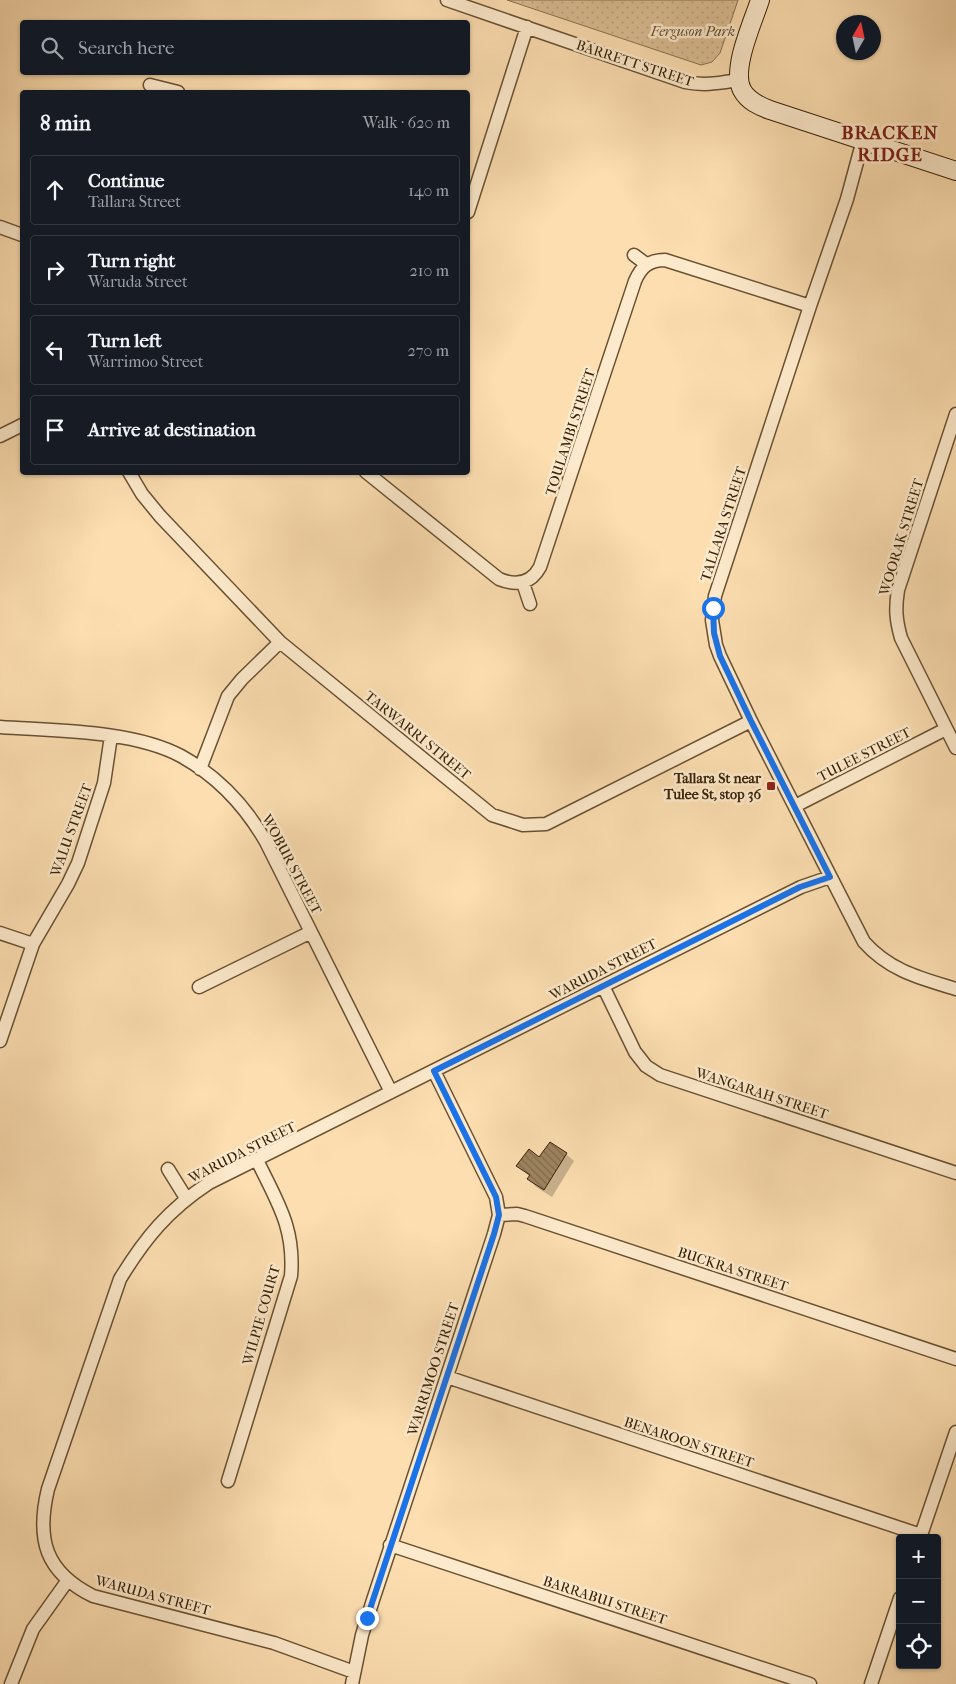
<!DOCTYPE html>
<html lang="en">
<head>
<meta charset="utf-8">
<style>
  body { margin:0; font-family:"IM FELL French Canon",serif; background:#20242c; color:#f1f3f6 }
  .controls { position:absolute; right:15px; bottom:15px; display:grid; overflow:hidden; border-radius:5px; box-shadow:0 1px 4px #0004 }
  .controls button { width:45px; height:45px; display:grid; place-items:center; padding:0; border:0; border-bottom:1px solid #363941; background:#171b24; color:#f1f3f6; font:25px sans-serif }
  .compass { position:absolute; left:836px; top:15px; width:45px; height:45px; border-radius:50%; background:#171b24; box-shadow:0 1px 4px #0004; rotate:9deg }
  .stop { position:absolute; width:15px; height:15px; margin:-11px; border:4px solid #1a73e8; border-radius:50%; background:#fff }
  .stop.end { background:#1a73e8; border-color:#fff; box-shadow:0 1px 5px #0008 }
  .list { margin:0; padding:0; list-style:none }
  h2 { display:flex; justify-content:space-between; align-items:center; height:65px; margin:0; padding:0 20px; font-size:21px }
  h2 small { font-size:16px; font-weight:400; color:#9ea1a6 }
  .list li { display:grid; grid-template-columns:32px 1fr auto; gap:15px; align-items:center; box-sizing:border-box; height:70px; margin:0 10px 10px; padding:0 10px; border:1px solid #363941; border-radius:5px }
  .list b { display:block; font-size:19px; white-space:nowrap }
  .list p { margin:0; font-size:16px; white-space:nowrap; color:#9ea1a6 }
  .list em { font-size:16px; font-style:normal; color:#9ea1a6 }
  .icon { flex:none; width:28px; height:28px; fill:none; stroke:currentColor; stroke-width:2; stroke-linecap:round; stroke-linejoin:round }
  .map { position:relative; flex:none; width:956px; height:1684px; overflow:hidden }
  .search { position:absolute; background:#171b24; box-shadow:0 1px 4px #0004; left:20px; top:20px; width:450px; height:55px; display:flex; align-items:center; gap:12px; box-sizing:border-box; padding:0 18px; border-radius:5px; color:#9ea1a6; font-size:19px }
  .panel { position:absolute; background:#171b24; box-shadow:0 1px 4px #0004; left:20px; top:90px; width:450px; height:385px; border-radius:5px }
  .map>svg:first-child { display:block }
  .grass { fill:url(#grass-dots); stroke:#89704e }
  .shadow { fill:#0003 }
  .building { fill:url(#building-back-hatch); stroke:#372207 }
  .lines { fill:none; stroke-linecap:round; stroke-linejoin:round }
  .street-casing { stroke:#685132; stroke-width:15 }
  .secondary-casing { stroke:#372207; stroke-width:20 }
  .street { stroke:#fdeacc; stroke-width:12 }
  .secondary { stroke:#fdeacc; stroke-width:18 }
  .route { stroke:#1a73e8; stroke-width:6 }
  .poi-dot { fill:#8f2418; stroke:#fdeacc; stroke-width:2 }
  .labels { text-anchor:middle; stroke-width:5; stroke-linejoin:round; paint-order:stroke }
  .park-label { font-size:14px; font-style:italic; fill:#60492a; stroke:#fdeacc }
  .street-label { font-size:14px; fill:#372207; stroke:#fdeacc }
  .poi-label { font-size:14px; font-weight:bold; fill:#372207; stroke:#fdeacc; text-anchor:end }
  .district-label { font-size:19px; font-weight:bold; letter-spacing:1px; fill:#7a1f14; stroke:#fdeacc }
</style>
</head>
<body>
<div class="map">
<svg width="956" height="1684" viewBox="0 0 956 1684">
  <defs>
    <pattern id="grass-dots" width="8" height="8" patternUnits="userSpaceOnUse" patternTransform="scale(1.25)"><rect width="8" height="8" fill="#dbbe94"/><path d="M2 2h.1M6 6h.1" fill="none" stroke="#bda37e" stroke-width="1.8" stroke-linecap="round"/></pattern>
    <pattern id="building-back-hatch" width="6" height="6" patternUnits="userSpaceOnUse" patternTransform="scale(1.25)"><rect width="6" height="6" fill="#9d845f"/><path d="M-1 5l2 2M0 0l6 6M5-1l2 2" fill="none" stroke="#816c4c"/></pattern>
  </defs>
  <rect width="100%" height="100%" fill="#fcdeb1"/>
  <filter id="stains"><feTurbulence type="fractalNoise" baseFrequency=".004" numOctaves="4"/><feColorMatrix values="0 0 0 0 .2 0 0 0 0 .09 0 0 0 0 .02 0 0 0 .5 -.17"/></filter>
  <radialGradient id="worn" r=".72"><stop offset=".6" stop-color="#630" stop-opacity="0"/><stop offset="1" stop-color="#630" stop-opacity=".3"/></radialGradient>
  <path class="grass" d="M507,0h231l-18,53 -8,9 -11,3z"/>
  <path class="shadow" d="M566,1154l8,7 -22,36 -16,-10 -7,-8 1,-2 -12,-11 22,-7z"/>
  <path class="building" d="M550,1142l17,11 -23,37 -17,-11 3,-4 -14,-9 13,-17 10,8z"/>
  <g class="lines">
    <g class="street-casing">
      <path id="street" d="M447,0l238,82c20,4 34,1 54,-2
        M150,85l28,7
        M863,140l-16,59 -37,107 -95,290 -3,24 4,25 4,11 31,65 113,221c26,29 56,36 92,47
        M468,212l59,-185
        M0,227l22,8
        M634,255l12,9
        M956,414l-58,176c-3,19 -2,30 3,48l55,110
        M0,436l22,-11
        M129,472l13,22 18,22 120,126 212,173 31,10 23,-1 205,-103
        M366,472l133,107c17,7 32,5 41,-12l95,-286c6,-14 14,-21 30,-21l145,46
        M523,583l7,21
        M0,727c55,4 132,3 181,29 36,20 65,51 85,86l125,250
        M200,769l28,-73 14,-17 38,-37
        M795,806l151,-77
        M0,933l33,11
        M603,986l32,66 11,14 14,9 296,98
        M199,987l112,-55
        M0,1041l33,-97 35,-60 10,-21 26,-80 7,-47
        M168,1169l18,29
        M499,1215l18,-1 8,2 431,143
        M447,1377l474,158
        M228,1481l63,-205c4,-49 -14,-74 -34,-116
        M920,1538l36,-106
        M390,1545l420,139
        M354,1672l-80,-29 -181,-47c-48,-24 -57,-57 -45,-107l72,-210c25,-41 48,-69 89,-96l592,-296 29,-10
        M11,1684l22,-55 35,-49
        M352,1684l10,-49 11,-35 121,-366 5,-19 -3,-18 -62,-126
        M871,1684l29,-86"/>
    </g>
    <g class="secondary-casing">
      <path id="secondary" d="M760,0c-7,22 -29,69 -18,90 6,11 17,16 28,20l186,61"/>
    </g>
    <use href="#street" class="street"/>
    <use href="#secondary" class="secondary"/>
  </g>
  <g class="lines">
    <path class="route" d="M367,1618l127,-384 5,-19 -3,-18 -62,-126 366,-184 30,-10 -79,-156 -31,-65 -6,-23 -1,-25"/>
  </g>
  <rect class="poi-dot" x="766" y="781" width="10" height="10" rx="2.5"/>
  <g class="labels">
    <g class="park-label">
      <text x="693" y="36">Ferguson Park</text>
    </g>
    <g class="street-label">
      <text transform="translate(635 63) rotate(18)" y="5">BARRETT STREET</text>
      <text transform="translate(570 432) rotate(-72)" y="5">TOULAMBI STREET</text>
      <text transform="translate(723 524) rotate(-72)" y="5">TALLARA STREET</text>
      <text transform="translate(901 537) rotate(-73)" y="5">WOORAK STREET</text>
      <text transform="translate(418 735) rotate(39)" y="5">TARWARRI STREET</text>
      <text transform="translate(864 754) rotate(-27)" y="5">TULEE STREET</text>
      <text transform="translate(71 830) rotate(-70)" y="5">WALU STREET</text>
      <text transform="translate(292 864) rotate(62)" y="5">WOBUR STREET</text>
      <text transform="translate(603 969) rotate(-27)" y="5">WARUDA STREET</text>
      <text transform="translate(762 1093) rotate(18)" y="5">WANGARAH STREET</text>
      <text transform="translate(242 1152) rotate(-27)" y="5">WARUDA STREET</text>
      <text transform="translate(733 1269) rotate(18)" y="5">BUCKRA STREET</text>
      <text transform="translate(261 1315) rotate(-74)" y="5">WILPIE COURT</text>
      <text transform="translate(433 1369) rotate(-72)" y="5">WARRIMOO STREET</text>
      <text transform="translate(689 1442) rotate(18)" y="5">BENAROON STREET</text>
      <text transform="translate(153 1595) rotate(15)" y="5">WARUDA STREET</text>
      <text transform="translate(605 1600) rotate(18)" y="5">BARRABUI STREET</text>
    </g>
    <g class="poi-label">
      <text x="761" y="783">Tallara St near<tspan x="761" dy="16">Tulee St, stop 36</tspan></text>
    </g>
    <g class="district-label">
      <text x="890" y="139">BRACKEN<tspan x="890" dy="22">RIDGE</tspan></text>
    </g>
  </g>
  <rect width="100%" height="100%" filter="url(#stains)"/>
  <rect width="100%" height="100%" fill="url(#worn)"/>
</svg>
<div class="controls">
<button>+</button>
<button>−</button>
<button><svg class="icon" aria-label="locate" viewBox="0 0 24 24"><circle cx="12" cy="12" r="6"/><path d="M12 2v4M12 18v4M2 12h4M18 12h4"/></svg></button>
</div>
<svg class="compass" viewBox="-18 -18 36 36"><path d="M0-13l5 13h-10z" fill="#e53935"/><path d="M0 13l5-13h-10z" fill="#9ea1a6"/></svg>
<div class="stop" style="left:713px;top:608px"></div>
<div class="stop end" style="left:367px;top:1618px"></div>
<div class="search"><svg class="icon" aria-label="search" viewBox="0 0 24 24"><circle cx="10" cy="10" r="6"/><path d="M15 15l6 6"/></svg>Search here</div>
<section class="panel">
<h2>8 min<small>Walk · 620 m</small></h2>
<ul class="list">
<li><svg class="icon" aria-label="ahead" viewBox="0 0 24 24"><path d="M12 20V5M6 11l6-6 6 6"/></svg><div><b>Continue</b><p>Tallara Street</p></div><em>140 m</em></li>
<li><svg class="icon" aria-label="right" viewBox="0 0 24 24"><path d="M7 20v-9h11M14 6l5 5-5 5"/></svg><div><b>Turn right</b><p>Waruda Street</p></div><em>210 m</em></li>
<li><svg class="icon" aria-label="left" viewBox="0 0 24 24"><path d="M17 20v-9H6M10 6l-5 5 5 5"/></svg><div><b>Turn left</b><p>Warrimoo Street</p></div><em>270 m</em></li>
<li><svg class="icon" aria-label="arrive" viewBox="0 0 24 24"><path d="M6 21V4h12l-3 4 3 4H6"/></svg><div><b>Arrive at destination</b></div></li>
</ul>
</section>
</div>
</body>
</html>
